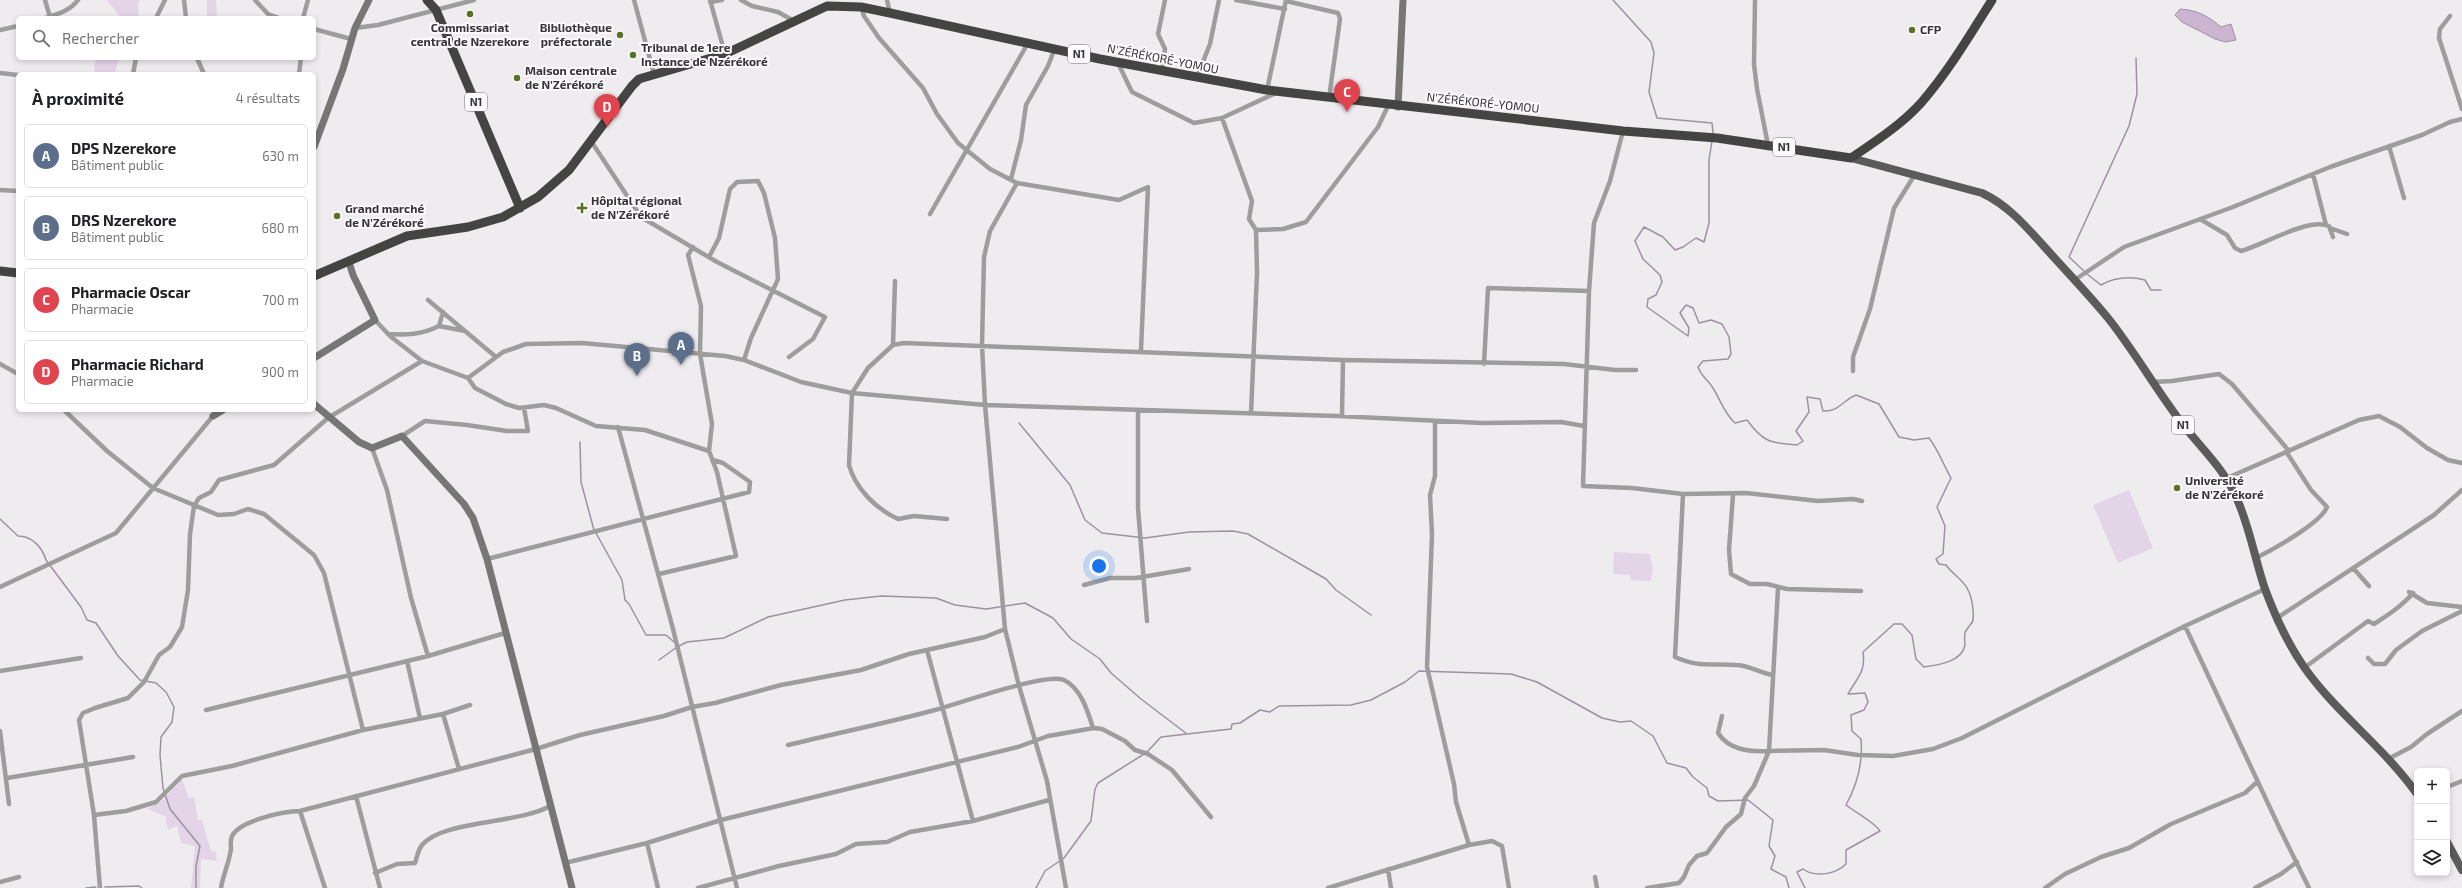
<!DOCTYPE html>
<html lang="fr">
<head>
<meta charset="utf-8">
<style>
  body { margin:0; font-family:"Exo 2",sans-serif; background:#f2f2f2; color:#202124 }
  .controls { position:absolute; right:12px; bottom:12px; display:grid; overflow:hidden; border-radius:6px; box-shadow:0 2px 6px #0003 }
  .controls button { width:36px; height:36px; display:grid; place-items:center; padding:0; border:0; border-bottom:1px solid #e0e0e0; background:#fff; color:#202124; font:20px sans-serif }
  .you { position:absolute; left:1099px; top:566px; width:14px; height:14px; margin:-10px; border:3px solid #fff; border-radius:50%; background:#1a73e8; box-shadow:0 0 0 6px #1a73e833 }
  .badge { display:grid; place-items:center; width:26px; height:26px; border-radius:50%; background:#0b8043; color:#fff; font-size:13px; font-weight:700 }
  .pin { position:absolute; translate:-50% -33px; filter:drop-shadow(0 1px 2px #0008) }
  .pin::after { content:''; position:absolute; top:21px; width:14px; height:12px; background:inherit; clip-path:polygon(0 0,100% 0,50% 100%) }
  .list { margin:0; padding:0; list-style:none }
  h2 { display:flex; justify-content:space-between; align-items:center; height:52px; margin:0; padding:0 16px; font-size:17px }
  h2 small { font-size:13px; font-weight:400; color:#757577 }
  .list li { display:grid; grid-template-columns:26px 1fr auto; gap:12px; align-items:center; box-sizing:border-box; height:64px; margin:0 8px 8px; padding:0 8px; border:1px solid #e0e0e0; border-radius:6px }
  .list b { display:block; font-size:15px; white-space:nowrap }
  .list p { margin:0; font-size:13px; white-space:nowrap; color:#757577 }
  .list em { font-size:13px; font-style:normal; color:#757577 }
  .icon { flex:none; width:22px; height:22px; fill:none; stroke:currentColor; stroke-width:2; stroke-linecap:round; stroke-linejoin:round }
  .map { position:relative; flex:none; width:2462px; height:888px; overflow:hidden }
  .search { position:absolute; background:#fff; box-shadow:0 2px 6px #0003; left:16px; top:16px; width:300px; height:44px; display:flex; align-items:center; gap:10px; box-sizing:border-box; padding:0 14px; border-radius:6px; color:#757577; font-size:15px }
  .panel { position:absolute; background:#fff; box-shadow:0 2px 6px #0003; left:16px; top:72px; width:300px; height:340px; border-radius:6px }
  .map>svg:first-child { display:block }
  .green { fill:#e4d4e7 }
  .water { fill:#ccb5d0; stroke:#9f8fa2 }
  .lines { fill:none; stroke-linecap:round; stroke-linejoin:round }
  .stream { stroke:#9f8fa2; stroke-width:1.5 }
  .street { stroke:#9d9d9c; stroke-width:4.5 }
  .secondary { stroke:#767775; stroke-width:7 }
  .primary { stroke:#5b5c59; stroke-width:8 }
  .highway { stroke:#444542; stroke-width:9 }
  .poi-dot { fill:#587124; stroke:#fdf9fd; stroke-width:1.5 }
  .labels { text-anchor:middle; stroke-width:4; stroke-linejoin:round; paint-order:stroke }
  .shield { fill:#fdf9fd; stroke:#727072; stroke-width:1 }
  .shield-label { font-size:11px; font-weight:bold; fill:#373637 }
  .poi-label { font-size:12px; font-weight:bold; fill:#373637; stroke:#fdf9fd; text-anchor:start }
  .street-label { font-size:12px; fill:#373637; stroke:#fdf9fd }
</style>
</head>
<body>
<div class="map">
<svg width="2462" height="888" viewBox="0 0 2462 888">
  <rect width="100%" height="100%" fill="#efecf0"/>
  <path class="green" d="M107,0h33l-2,5 1,13h-18z
    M207,0h9l1,18h-10z
    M97,58h22l-4,15 -20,1 -1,-9z
    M2129,490l24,58 -35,15 -25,-58z
    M1614,552l36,2 3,15 -2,12 -20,-1 -1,-5 -17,-1z
    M182,779l7,19 5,-1 4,23h4l9,31 5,1 1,9 -16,-2 -1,29h-9l4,-42 -14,-3 -4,-17 -9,4 -3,-14 -18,-7 16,-9z"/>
  <path class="water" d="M2180,9c17,1 28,7 41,18l10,-3 5,16 -11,2 -10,-3 -33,-17 -7,-7z"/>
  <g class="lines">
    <path class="stream" d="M1613,0l38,42 3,11 -5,39 8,26 55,5 1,10
      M1712,141l-3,19v63l-5,19 -8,-4 -13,9 -8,3 -12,-13 -19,-10 -9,14 8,18 17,16 2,7 -6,13 -8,4 -1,8 41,29 1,-8 -9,-15 6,-8 7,3 6,15 12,-3 11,4 7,13 2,17 -3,5 -25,2 -5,6c3,9 10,13 15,21 8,13 11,25 22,35l12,-3c16,22 23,23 50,25l6,-4 -7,-10 13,-19 -2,-15 13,2 3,12c16,1 20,-11 33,-16l23,9 20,33 15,3 15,-2c10,13 14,26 22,40l-14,29 8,19 -2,28 -7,5 3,5 7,1c6,9 18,15 22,25 4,7 6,22 5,30 -1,5 -7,8 -8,13 -1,4 0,8 0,12 -3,17 -27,20 -41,22l-8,-8 -4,-24 -10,-11h-8l-31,28c3,20 -6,26 -15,42l17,-1 3,9 -4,8 -13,5 1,16 9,8c2,23 -4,46 -15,66 10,8 28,17 34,26l-34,19v14c-10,10 -30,14 -43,5l-6,3 8,16
      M2084,271l-15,-14 60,-131 8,-32 -1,-36
      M2087,274l14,11c14,-8 29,-9 44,-5l6,10h10
      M1019,423l51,62 15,35 17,13 43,5 44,-6 44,-1 15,3 78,45 10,11 35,25
      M580,442l1,40 13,48
      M0,519l18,17c14,0 24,11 28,24l35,47 6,13 9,3 22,33 22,24 16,3 10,9 8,15 -2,15 -11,15 -1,18 3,33 7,21 30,37 -4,20v22
      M596,533l26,47 3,20 4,4 17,31h20l8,7
      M679,646l8,-4 37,-4 44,-21 77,-17 36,-4 55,2 19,7 31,4 39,-6 28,15 18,21 29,20 11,14 30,26 46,35 44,-5 1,-5 8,-1 20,-13 10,2 9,-6 72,-1 20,-5 34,-18 14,-11 92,3 26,8 65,36 18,4 11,-1 22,15 14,27 19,5 7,9 14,11 2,8 9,5 30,-1 25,20 -4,26 6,10 -4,13 15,8 3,11
      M659,660l18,-13
      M1147,752l14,-15 26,-3
      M105,887l34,-1 3,2
      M86,888l10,-1
      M1036,888l9,-17 19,-13 27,-37 4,-32 3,-6 46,-29"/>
    <path class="street" d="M45,0l5,17
      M184,0l2,18
      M255,0l13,14 11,4
      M634,0l20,74
      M710,0l15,54
      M741,0l11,6 26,6 16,9
      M887,0l3,13
      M1236,0l49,9
      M1755,0l-1,64 3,25 11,56
      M1286,1l52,12 2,6 -11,79
      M710,2l12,-2
      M861,7l3,9 15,22 44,50 14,26 21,29 32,26 27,14 102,17 29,-13 -7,163
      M2450,16l-10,13 -1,9 23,71
      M45,18c13,-4 25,-7 33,-18
      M156,18l9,-18
      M303,18l5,-18
      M355,28l23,-3 96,-25
      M314,29l37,10
      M0,30l18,-4
      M197,58l7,16
      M1118,63l14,29 62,31 28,-5 54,-25
      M1162,71l3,-22 -7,-15 7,-34
      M0,73l18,2
      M133,74l3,-16
      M299,74l2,-16
      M1197,77l13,-33 9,-44
      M1267,90l19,-90
      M1222,118l30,83 -3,18 7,11 1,43 -6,141
      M1623,131l-13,50 -16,42 -5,68 -6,195 49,2 51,6 63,-1 72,8 35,-2 9,2
      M591,141l50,76 76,45 108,55 -12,22 -24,18
      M2389,146l15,52
      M2313,174l13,51
      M1011,179l10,-39 5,-35 22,-39 7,-18
      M1017,183l-27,48 -6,26 -2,88 3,60 20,224 14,57 28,95 19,107
      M0,190l18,1
      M930,214l98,-171
      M2200,219l27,16 8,13 6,3c22,-6 68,-34 88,-25l4,11
      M2330,228l17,6
      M1256,230l27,-1 23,-7 72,-95 10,-21
      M709,257l10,-19 11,-49 7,-7 21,-1 6,12 11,45 3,41 -27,59 -7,22
      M2076,279l48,-32 109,-40 97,-40 92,-32 28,-13 12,-3
      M428,300l68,57
      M375,320l15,16 32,25 46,17 7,10 31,16 13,4 25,-3 12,3 40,18 49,4 64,21
      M439,326l26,5
      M388,334c19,1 33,1 51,-8l4,-14
      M893,345l2,-64
      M0,364l18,10
      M1484,364l4,-76 101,3
      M1853,371v-14l17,-48 24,-101 20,-32
      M468,378l35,-26 23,-8 56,-1 143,13 19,4 57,22 51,11 133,12 353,11 144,7 79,-1 23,4
      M2152,382l20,-1 47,-7 13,10 57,67
      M64,410l43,41 46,37 65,27 16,-1 14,-5 16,5 50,41 10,18 39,157
      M1138,410v98l9,113
      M1342,416l1,-56
      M1435,421v55l-5,19 2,39 -5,133 27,117 2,18 13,43
      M618,427l54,198 65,263
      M402,436l23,-15 42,4 40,6h21l-4,-23
      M372,448l15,42 24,108 17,58
      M2227,478l132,-58 20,-4 21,11 27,21 21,12 14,3
      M1683,494l-8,163c24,11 37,6 61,8 12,0 24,8 36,10
      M1733,495l-4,55 2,24 19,10h17l20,5 74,2
      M947,519l-33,-3 -16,3c-22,-10 -43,-31 -49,-54l3,-72 16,-25 25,-23 11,-2 439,17 221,4 51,6h21
      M2256,558c16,-8 65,-35 71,-51l-16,-17 -24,-37
      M487,559l262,-67 1,-10 -27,-19 -10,-3
      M2354,569l15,17
      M659,574l77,-18 -19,-84 -8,-21 3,-27 -12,-70 1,-48 -13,-51 5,-8
      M1084,585l26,-7h26l53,-9
      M0,587l116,-54 97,-117
      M1778,588l-9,163 55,-1 34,5 35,1 40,-7 29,-11 223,-112 80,-37
      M2409,592l18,11 35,4
      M2277,618l157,-103 28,-25
      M2185,626l94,201 30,61
      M927,650l46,171
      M2368,658l6,6h11l11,-14 26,-19 40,-20
      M407,661l13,57
      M2304,668l64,-47 6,3c14,-9 28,-18 39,-31
      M0,671l81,-13
      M206,710l222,-54 77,-23
      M443,714l27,-9
      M0,731l9,73
      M788,745c49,-12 99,-22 147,-35 23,-6 111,-38 129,-30 17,8 24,32 29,48
      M2390,758l21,-11 16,-13 35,-23
      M7,778l126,-21
      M2447,787l15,-6
      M356,796l24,92
      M94,815l32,-4 30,-9 26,-26 50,-10 131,-36 80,-16 16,55
      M647,843l11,45
      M565,863l82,-20 74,-23 297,-73 30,-11 46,-8 8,1 23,12 10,9 13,4 24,16 39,47
      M1388,869l3,19
      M375,873l22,-9 18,-1c2,-6 3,-13 7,-18 21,-25 97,-21 128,-39
      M1595,877l2,11
      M0,882l19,-5
      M100,888l-6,-73 -15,-95 4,-7 12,-5 33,-10 16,-16 15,-27 11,-8 12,-20 6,-37 2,-56 4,-28 5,-8 12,-6 8,-12 55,-15 54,-47 94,-57
      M221,888c2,-13 8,-25 10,-39 0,-4 -1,-9 1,-13 7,-15 52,-25 68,-25
      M325,888l-25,-77 236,-62 44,-14 84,-19 28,-9 23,-4 66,-18 80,-15 48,-16 76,-17 20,-8
      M698,888l81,-22 57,-12 20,-10 31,-2 23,-10 63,-11 76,-21
      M1328,888l141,-43 23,-4 10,5 7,42
      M1647,888l32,-5 5,-6 5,-12 8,-9 10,-3 19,-26 15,-13 4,-16 9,-12 15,-35c-20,1 -40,-1 -51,-18l4,-17
      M2045,888l20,-14 36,-17 28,-9 42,-24 74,-31 12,-11
      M2255,888l26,-14 16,-12"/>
    <path class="secondary" d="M1398,107l5,-107
      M314,147l29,-78 12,-41 14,-28
      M314,358l61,-38 -22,-45 -4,-13
      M314,404l45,38 13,6 30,-12 62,68 9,14 14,41 85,329
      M213,416l10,-6"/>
    <path class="primary" d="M1851,158l131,35c28,13 47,37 68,60 19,21 39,42 58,65 27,34 49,73 76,108 19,24 41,44 53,73 13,29 18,61 28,90 10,27 23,55 39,78 33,47 80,80 113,127
      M2447,842l15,28"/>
    <path class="highway" d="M427,0l9,10 84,198
      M0,271l18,2
      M314,276l93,-40 61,-9 35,-10 35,-20 31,-27 63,-84 7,-7 86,-25 102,-48 34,1 29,6 210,46 167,31 356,41 94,7 134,20c25,-17 50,-33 70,-55 27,-31 49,-68 71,-103"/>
  </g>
  <g class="poi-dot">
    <circle cx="470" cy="14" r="4"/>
    <circle cx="1912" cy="30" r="4"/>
    <circle cx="620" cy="35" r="4"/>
    <circle cx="633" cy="55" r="4"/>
    <circle cx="517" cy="78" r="4"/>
    <path d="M580 202h4v4h4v4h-4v4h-4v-4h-4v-4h4z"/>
    <circle cx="337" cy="216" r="4"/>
    <circle cx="2177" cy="488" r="4"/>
  </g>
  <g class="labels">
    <g class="shield">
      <rect x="1068" y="45" width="22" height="18" rx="3"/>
      <rect x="465" y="93" width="22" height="18" rx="3"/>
      <rect x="1773" y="138" width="22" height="18" rx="3"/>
      <rect x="2172" y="416" width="22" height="18" rx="3"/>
    </g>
    <g class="shield-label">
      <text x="1079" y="58">N1</text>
      <text x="476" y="106">N1</text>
      <text x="1784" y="151">N1</text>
      <text x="2183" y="429">N1</text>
    </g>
    <g class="poi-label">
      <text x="470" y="32" text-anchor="middle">Commissariat<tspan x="470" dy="14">central de Nzerekore</tspan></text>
      <text x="612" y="32" text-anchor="end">Bibliothèque<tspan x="612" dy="14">préfectorale</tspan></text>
      <text x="1920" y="34">CFP</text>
      <text x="641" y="52">Tribunal de 1ere<tspan x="641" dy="14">Instance de Nzérékoré</tspan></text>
      <text x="525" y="75">Maison centrale<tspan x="525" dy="14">de N'Zérékoré</tspan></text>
      <text x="591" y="205">Hôpital régional<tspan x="591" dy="14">de N'Zérékoré</tspan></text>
      <text x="345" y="213">Grand marché<tspan x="345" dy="14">de N'Zérékoré</tspan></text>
      <text x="2185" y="485">Université<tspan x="2185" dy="14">de N'Zérékoré</tspan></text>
    </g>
    <g class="street-label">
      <text transform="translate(1163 59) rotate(11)" y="4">N'ZÉRÉKORÉ-YOMOU</text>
      <text transform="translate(1483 103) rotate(6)" y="4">N'ZÉRÉKORÉ-YOMOU</text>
    </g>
  </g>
</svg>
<div class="controls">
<button>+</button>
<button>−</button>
<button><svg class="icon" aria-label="layers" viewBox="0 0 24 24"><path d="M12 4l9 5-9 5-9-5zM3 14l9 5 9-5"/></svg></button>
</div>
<div class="you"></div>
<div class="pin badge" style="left:681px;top:365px;background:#5c6f8a">A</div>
<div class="pin badge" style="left:637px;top:376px;background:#5c6f8a">B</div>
<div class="pin badge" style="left:1347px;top:112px;background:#e0444e">C</div>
<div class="pin badge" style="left:607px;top:127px;background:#e0444e">D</div>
<div class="search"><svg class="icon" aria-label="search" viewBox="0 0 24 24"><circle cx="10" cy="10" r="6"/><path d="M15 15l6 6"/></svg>Rechercher</div>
<section class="panel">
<h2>À proximité<small>4 résultats</small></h2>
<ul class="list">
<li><span class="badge" style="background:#5c6f8a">A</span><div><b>DPS Nzerekore</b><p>Bâtiment public</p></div><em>630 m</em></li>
<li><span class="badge" style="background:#5c6f8a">B</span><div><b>DRS Nzerekore</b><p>Bâtiment public</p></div><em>680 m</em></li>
<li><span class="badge" style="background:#e0444e">C</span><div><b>Pharmacie Oscar</b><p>Pharmacie</p></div><em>700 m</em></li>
<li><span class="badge" style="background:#e0444e">D</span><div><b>Pharmacie Richard</b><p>Pharmacie</p></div><em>900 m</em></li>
</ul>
</section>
</div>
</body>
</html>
